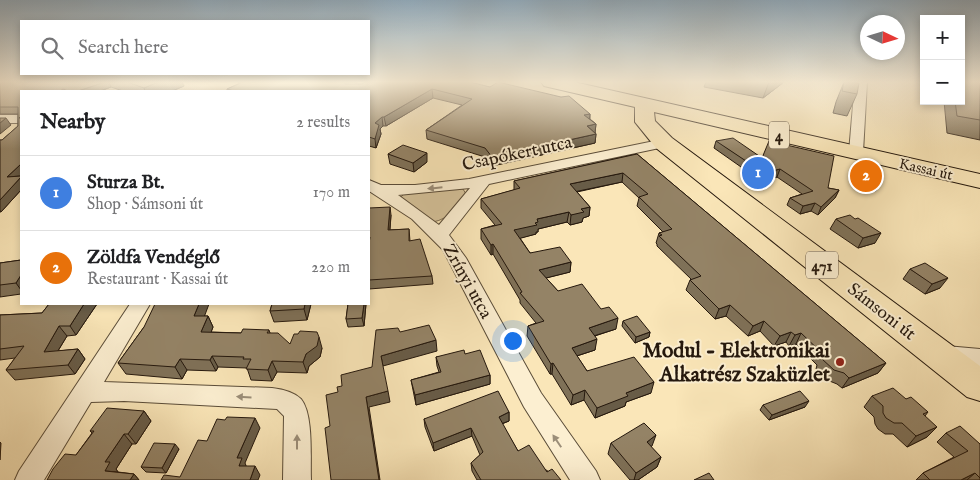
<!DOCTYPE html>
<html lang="en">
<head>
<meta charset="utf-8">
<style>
  body { margin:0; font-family:"IM FELL English",serif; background:#f6f6f6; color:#202124 }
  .controls { position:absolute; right:15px; top:15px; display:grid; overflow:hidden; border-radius:0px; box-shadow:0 2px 8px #0003 }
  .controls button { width:45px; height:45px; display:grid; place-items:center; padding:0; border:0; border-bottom:1px solid #e0e0e0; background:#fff; color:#202124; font:25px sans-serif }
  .compass { position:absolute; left:860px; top:15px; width:45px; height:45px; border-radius:50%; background:#fff; box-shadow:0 2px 8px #0003; rotate:94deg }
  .you { position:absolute; left:512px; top:340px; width:18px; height:18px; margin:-12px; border:4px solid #fff; border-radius:50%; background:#1a73e8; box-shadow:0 0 0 8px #1a73e833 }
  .badge { display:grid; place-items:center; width:32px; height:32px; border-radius:50%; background:#8f2418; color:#fff; font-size:16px; font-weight:700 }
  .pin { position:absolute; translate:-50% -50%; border:2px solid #fff; box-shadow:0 1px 5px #0006 }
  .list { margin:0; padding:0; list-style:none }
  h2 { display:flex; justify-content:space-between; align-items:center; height:65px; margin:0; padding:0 20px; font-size:21px }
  h2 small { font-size:16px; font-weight:400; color:#757577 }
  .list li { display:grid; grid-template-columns:32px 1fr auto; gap:15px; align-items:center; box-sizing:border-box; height:75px; padding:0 20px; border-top:1px solid #e0e0e0 }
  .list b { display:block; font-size:19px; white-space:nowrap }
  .list p { margin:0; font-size:16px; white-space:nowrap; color:#757577 }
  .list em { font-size:16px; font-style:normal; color:#757577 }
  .icon { flex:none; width:28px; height:28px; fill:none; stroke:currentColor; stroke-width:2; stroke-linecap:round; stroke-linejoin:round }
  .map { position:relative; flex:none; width:980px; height:480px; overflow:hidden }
  .search { position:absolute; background:#fff; box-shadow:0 2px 8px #0003; left:20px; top:20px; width:350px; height:55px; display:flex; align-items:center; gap:12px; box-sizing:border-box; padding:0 18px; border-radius:0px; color:#757577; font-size:19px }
  .panel { position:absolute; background:#fff; box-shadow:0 2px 8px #0003; left:20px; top:90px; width:350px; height:215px; border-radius:0px }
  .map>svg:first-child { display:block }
  .green { fill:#d6c39b; stroke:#7e6e54 }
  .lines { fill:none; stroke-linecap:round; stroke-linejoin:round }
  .street-casing { stroke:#5a4c38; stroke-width:2 }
  .primary-casing { stroke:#25180d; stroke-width:2 }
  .street { fill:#fcefd1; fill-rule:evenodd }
  .primary { fill:#fae6b8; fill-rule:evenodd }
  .wall { fill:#7f7158; stroke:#25180d }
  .shaded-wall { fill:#685c47; stroke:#25180d }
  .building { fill:#948366; stroke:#25180d }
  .oneway { fill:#9b8e79 }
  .poi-dot { fill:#8f2418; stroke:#fcefd1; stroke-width:2 }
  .labels { text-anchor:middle; stroke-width:4; stroke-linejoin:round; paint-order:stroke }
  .far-street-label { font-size:15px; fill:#25180d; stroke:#fcefd1 }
  .shield { fill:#fcefd1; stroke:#665848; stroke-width:1 }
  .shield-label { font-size:16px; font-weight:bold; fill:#25180d }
  .street-label { font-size:18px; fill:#25180d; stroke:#fcefd1 }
  .near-poi-label { font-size:21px; font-weight:bold; fill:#25180d; stroke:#fcefd1; text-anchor:end }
</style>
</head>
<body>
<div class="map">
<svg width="980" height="480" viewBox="0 0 980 480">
  <rect width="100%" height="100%" fill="#fae6b8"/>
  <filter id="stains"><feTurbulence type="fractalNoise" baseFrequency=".004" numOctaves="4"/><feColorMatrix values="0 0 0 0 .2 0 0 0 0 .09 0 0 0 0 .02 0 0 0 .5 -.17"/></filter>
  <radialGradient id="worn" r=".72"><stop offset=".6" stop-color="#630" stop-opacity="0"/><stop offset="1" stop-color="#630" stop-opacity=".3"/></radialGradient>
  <path class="green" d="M458,188l5,1 3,5c-10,12 -16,25 -33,28l-33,-24 5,-5z"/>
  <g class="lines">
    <g class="street-casing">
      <path id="street" d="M855,82h12l-4,70 -7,4 -7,-4z
        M0,115h21v8h-21z
        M664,139l5,1 2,3 -2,3 -180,38 -40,51 17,23 75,135 55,78 4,9h-30l-46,-73 -81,-157 -31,-31 -43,-28v-11l12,5h34l54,-6zM470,188l-31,37 -41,-30z
        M130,304h20l-46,78 168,6c9,1 22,4 29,11 13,16 9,60 10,81h-28l1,-64 -7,-7 -153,-8 -33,1 -47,78h-29l4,-9z
        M946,346l34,3v18l-34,-3 -8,-3 -3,-6 3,-6z"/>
    </g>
    <g class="primary-casing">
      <path id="primary" d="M541,82h33l406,92v14l-326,-76 1,9 17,17 308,228v35l-13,-4 -311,-249 -21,-26v-15l-91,-21z"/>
    </g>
    <use href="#street" class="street"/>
    <use href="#primary" class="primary"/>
  </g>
  <path class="wall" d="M0,82h182l2,4 -12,5h-49l-12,-4 -11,4h-79v99l-20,22h-1v-72h2l16,-14v-12h-18z
    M238,82h120l-3,2 115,-2 120,32v5l6,5 -1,8 1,2 -1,9 -103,23 -7,-9 -58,-18 -1,-9 36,-25 -29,-7 -47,28h-3l-3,3 1,5 -5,14 -7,-2v-55h-142v-2l13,-6z
    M706,82h78l-21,16 -59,-11z
    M844,82l13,12 -10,22 -14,-3 3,-11z
    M980,82v58l-33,-7 -3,-32h17z
    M716,141l46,17 66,30 11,2 -4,8 -17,17 -7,-4 -11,3 -13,-9 3,-7 12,-4 -25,-17 -16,4 -47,-33z
    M388,154l39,8 -13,10 -24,-8z
    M637,154l249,209 -8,10 -36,15 -5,-4 -10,-4 -11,-11 1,-4 -21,-21 -7,2 -3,-4 -12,4 -14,-15 -12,5 -22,-20 -11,3 -29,-29 4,-10 1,-1 -34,-33v-2l-1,-1 3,-10 4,-1 -26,-26 2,-8 -17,-16 -45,10 13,15 -1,9 -6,2 -1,4 -12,3 -3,-3 -29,7v3h-2v2l-16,4 10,15 41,9 -1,10 -24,6 12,13 58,38 -21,7v14l-18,6 10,15 64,22 -25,9 -1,4 -30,12 -11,-18 -13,5 -19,-31h-2l-23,-38 1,-10 8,-3 -16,-20v-3l-27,-46 -2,1 -10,-16v-10l14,-4 -14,-17v-9l33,-9v-9z
    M866,164l14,19 -4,8 -14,-4v-16z
    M369,208l22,7 -1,15 19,-1 1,12 22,35 1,8 -64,5z
    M836,219l39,24 -17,5 -28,-19z
    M21,260v34l-21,3v-34z
    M910,269l30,19 -15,6 -22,-15z
    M49,304h48l-21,31 -9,1 -9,15 20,-2 7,10 -10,15 -60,6 -9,-10 9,-12 -15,2v-45l42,-2z
    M272,304h39l-4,16 -33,2 -4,-11z
    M348,304h18l-2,22 -16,1 -2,-8z
    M204,316h4l5,11 -2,5 30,1 28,-3 1,3 20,11 32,4 -2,9 -11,9 -2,7 -30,-1 -5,9 -21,-1 -4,-12 -29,-1 -2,4 -29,-1 -5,9 -56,-5 -8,-11 26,-36z
    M623,321l27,11 -1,5 -14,6 -13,-17z
    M465,354l25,21v9l-74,21 -5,-25 28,-8 -2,-6 -1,-9z
    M872,396l34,3 22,13 -3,4 2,21 -20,10 -14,-13h-8l-7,-5 -3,-5 -1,-7 -10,-10z
    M763,405l42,2 -36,13 -9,-10z
    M144,411l7,10 -15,23h-4l-16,25 2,3 16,2 5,6h-92l29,-25 16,-22 -2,-2z
    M509,412v9l-7,3 16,27 43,29h-84l-5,-9 -1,-8 9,-8 -8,-19 -38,15 -9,-24 -1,-8z
    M946,433l34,11v36h-64l7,-7 31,-16 -17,-15z
    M611,443l41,3 -1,1 10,10 -4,10 -19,13h-8l-22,-26z
    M179,449l-13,24 -20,-1 -5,-5z"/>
  <path class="shaded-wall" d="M105,82h4l2,5 -11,4h-22z
    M158,82h24l2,4 -12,5h-27l-1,-3z
    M345,82h13l-11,7 -1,2z
    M769,82h15l-21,16z
    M432,89l1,9 -47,28 -2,-9z
    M590,114l-1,9 -5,-8z
    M382,117l1,9 -3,3 1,5 -5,14 -1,-9v-16z
    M6,118l5,7 -11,9v-11z
    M596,124l-1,9 -8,-7z
    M596,134l-1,9 -103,23v-9z
    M427,153v9l-13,10 -1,-9z
    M21,164v12l-14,1z
    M780,169l-3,8 -16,4 3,-8z
    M623,173l-1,9 -53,11 1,-9z
    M21,177v13l-20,22 -1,-2v-10z
    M839,190l-4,8 -17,17 3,-8z
    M815,203l-4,8 -11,3 3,-8z
    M390,207l1,8 -2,23 -1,-8z
    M590,207l-1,9 -6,2 -1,4 -12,3 1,-10 10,-6z
    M569,212l-2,10 -29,7v3h-2v2l-22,6v-10l23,-11z
    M881,233l-6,10 -17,5 5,-10z
    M493,244v10l-2,1v-10z
    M571,262l-1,10 -32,8 1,-10z
    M21,275v15l-5,-7z
    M948,278l-8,10 -15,6 7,-10z
    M84,304h13l-21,31 -6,-9z
    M199,304h10l-9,24 -6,-12z
    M305,304h6l-4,16 -3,-11z
    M364,304h2l-2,22 -2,-8z
    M730,305l-4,11 -11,3 4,-10z
    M208,316l5,11 -6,16 -6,-11z
    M618,318l-2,11 -29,9 2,-10z
    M764,321l-4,10 -12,5 5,-10z
    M59,326l8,10 -16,26 -7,-10z
    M650,332l-1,5 -14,6 1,-6z
    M791,332l-5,10 -12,4 6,-10z
    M801,333l-5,11 -7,2 6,-11z
    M319,337l3,11 -2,9 -11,9 -2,7 -4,-11 3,-8z
    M597,339l-2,11 -25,8 2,-10z
    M436,340l1,11 -54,15 -2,-10z
    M78,349l7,10 -10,15 -7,-9z
    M212,356l6,11 -2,4 -6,-11z
    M180,359l7,11 -5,9 -7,-12z
    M272,361l5,11 -5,9 -4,-11z
    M553,363l-1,11h-2l1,-10z
    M886,363l-8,10 -36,15 7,-10z
    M490,375v9l-74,21 -1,-10z
    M654,382l-3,11 -25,9 -1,4 -30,12 2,-10 29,-15z
    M585,390l-1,10 -13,5 2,-10z
    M388,391l2,11 -21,5 11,73h-1l-13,-83z
    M809,401l-4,6 -36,13 3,-5z
    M144,411l7,10 -15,23 -8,-10z
    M509,412v9l-11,4 1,-8z
    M255,418l5,10 -15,35 2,5 -8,-2 -2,-8z
    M937,427l-10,10 -20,10 9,-11z
    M471,428l1,8 -38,15 -1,-8z
    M124,434l8,10 -16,25 2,3 -13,-1v-9z
    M656,435l-4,11 -9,6 4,-10z
    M0,442l1,1 -1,17z
    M175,444l4,5 -13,24 -4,-5z
    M661,457l-4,10 -19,13h-4l2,-7z
    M255,466l5,9 -2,5h-8z
    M975,473l-8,7h-6z
    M134,474l5,6h-9z"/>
  <path class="building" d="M0,82h105l-27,9h-10l-5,-2 -3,2h-39v25l-2,2h2v46l-14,13 14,-1v1l-21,23v-60h2l16,-14v-19h-18z
    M127,82h31l-14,6z
    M243,82h102v2h17l3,-2h105l20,5 8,-5 63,15 8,-1 21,18 -6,1 12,9 -9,2 9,8 -104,23 -7,-9 -59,-18 46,-31 -40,-10 -48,28h-2l-7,6 4,2 -4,14 -6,-2v-46h-135l-7,-2z
    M844,82l15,1 -2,11 -15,-3z
    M961,82h19v38l-23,-4 -2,-15h6z
    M0,118h6l-6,5z
    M733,138l29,20 7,-17 65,15 -6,32 11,2 -18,17 -6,-4 -12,3 -13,-8 23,-7 -33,-22 -16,4 -48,-32z
    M403,145l24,8 -14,10 -25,-9z
    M637,154l249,209 -37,15 -5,-5 -10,-3 -12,-11 1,-5 -22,-21 -6,2 -4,-3 -11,4 -16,-15 -11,5 -23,-21 -11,4 -29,-29 11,-4 -42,-40 3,-1 -3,-2 13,-4 -33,-32 9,-3 -25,-21 -53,11 20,23 -9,2 3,3 -13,3 -2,-3 -32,7 1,3 -3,1 2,2 -23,5 16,23 30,-6 11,15 -32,8 19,21 24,-7 19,25 8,-2 9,11 -29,10 8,11 -25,9 15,23 47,-14 20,25 -28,11 2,3 -31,12 -12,-18 -12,5 -20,-32 -2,1 -23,-38 16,-5 -24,-28 2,-1 -29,-48 -2,1 -10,-16 21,-5 -21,-25 39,-11 -6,-7z
    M866,164l15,3 -1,16 -14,-3z
    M390,207l-2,23 21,-1v12l11,-2 12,37 -63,4v-36l1,-7h-1v-29z
    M850,215l5,4 3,-1 23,15 -18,5 -27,-19z
    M21,260v15l-5,8 -16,2v-22z
    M925,263l23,15 -16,6 -22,-15z
    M49,304h35l-14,22h-11l-15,26 34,-3 -10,16 -62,5 18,-24 -24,3v-34l42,-2z
    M155,304h44l-5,12h14l-7,16 40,1 2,-4 26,1 -2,3h11l12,11 4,-10h4l2,-3 17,1 2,5 -2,9 -11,8 -3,8 -31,-1 -4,9 -22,-1 5,-10h-8l1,-2 -32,-1 -2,4 -30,-1 -5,8 -57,-4 26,-36z
    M272,304h33l-1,5 -34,2z
    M348,304h16l-2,14 -16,1z
    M637,316l13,16 -14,5 -13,-16z
    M429,325l7,15 -55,16 7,35 -22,6 13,83h-48l-6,-52 5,-2 -4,-31 12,-3 -1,-5 5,-1 -1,-11 31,-8 4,-37 22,-2 2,4z
    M464,350l1,4 15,-4 10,25 -75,20 -4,-15 30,-8 -5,-15z
    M893,388l13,11 5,-2 17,15 -5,2 14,13 -21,9 -14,-13h-8l-8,-5 -3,-5v-7l-11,-10z
    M498,391l11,21 -10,5 19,34 11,-6 18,27 5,-3 9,11h-80l-10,-17 12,-11 -12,-24 -38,15 -9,-24z
    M800,391l9,10 -37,14 -9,-10z
    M107,408l37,3 -16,23h-4l-19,28h5l-5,9 29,3 -4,6h-83l6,-11 12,-15 11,1 18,-24h-4z
    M227,417l28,1 -18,40h5l-3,8h16l-5,14h-89l3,-5 16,2 18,-37 9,1 10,-22 8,1z
    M644,423l12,12 -9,7 14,15 -25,16 -25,-30z
    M960,426l20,18v34l-5,-5 -14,7h-31l-7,-7 45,-22 -22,-18z
    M154,443l21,1 -13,24 -21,-1z
    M709,473l5,7h-20z"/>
  <defs><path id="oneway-solid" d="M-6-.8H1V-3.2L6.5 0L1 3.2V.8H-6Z" transform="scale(1.25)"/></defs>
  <g class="oneway">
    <use href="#oneway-solid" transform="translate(435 188) rotate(174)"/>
    <use href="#oneway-solid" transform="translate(244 397) rotate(-177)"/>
    <use href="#oneway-solid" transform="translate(557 441) rotate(-124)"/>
    <use href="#oneway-solid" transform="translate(297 442) rotate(-90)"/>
  </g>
  <linearGradient id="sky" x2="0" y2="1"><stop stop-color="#92acbe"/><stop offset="0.55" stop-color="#fdf4df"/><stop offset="1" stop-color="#fdf4df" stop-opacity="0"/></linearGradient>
  <rect width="980" height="149" fill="url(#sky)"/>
  <circle class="poi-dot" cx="840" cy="362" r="5"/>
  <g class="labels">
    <g class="far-street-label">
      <text transform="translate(926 169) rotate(13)" y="5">Kassai út</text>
    </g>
    <g class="shield">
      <rect x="769" y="121.5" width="20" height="27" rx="4"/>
      <rect x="806" y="251.5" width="32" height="27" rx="4"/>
    </g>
    <g class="shield-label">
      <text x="779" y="141">4</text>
      <text x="822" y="271">471</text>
    </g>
    <g class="street-label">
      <text transform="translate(517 153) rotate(-12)" y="6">Csapókert utca</text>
      <text transform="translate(468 281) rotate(61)" y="6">Zrínyi utca</text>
      <text transform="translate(882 311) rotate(38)" y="6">Sámsoni út</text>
    </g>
    <g class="near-poi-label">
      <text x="830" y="357">Modul - Elektronikai<tspan x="830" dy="24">Alkatrész Szaküzlet</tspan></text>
    </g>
  </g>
  <rect width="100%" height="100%" filter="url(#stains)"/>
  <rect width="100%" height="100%" fill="url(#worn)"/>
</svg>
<div class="controls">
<button>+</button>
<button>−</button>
</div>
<svg class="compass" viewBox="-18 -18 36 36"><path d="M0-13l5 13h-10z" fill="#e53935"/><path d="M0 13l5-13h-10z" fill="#757577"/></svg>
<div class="you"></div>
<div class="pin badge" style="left:758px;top:173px;background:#3f7fe0">1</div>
<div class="pin badge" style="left:866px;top:176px;background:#e8710a">2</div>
<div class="search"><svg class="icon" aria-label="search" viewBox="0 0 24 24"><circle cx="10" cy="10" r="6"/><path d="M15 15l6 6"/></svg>Search here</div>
<section class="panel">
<h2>Nearby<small>2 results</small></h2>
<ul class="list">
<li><span class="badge" style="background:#3f7fe0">1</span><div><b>Sturza Bt.</b><p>Shop · Sámsoni út</p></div><em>170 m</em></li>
<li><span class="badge" style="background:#e8710a">2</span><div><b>Zöldfa Vendéglő</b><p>Restaurant · Kassai út</p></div><em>220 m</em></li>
</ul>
</section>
</div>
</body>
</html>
